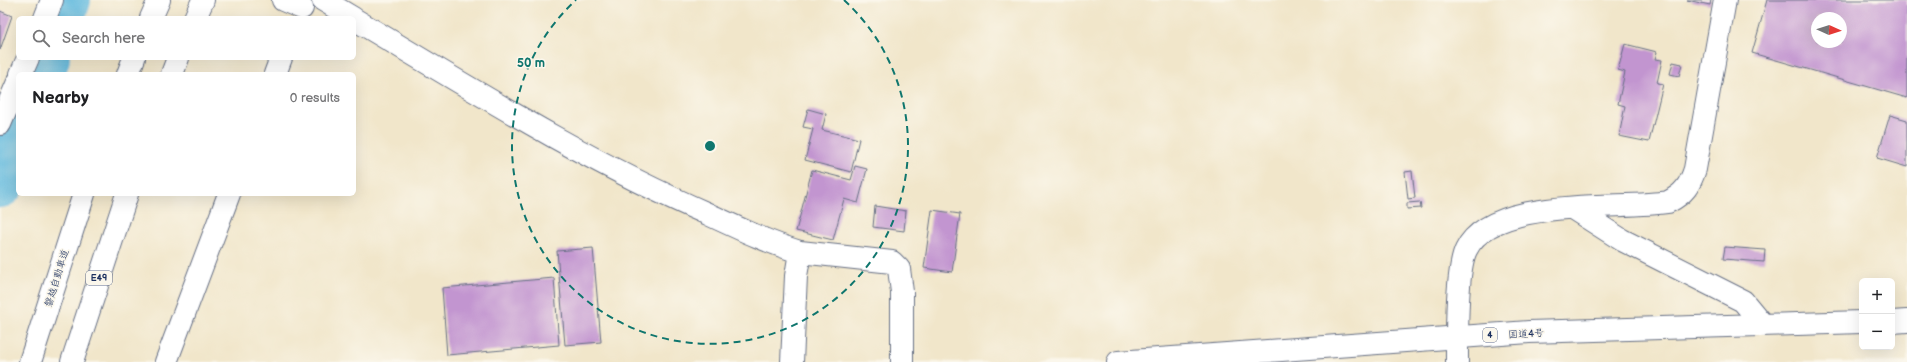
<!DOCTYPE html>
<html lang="en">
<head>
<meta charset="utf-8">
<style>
  body { margin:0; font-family:"Balsamiq Sans","Klee One",sans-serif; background:#f2f2f2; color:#202124 }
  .controls { position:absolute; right:12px; bottom:12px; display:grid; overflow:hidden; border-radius:6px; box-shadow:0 4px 16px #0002 }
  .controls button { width:36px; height:36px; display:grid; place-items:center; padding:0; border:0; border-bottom:1px solid #e0e0e0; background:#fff; color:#202124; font:20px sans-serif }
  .compass { position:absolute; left:1811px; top:12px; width:36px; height:36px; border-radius:50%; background:#fff; box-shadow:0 4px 16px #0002; rotate:93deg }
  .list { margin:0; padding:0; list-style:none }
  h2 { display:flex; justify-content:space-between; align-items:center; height:52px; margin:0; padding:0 16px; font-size:17px }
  h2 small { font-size:13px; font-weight:400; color:#757577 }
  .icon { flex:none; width:22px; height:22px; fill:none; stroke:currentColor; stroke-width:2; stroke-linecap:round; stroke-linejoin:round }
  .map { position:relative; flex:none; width:1907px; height:362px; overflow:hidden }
  .search { position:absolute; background:#fff; box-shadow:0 4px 16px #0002; left:16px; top:16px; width:340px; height:44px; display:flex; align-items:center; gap:10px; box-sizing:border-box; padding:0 14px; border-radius:6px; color:#757577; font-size:15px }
  .panel { position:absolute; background:#fff; box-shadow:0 4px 16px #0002; left:16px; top:72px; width:340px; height:124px; border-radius:6px }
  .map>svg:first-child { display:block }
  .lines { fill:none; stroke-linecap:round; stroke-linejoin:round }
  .river { stroke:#61b9de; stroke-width:48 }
  .building { fill:#c295d0; fill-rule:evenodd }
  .minor-casing { stroke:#666f84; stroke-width:24 }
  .highway-casing { stroke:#666f84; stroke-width:24 }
  .minor { stroke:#fff; stroke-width:22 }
  .highway { stroke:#fff; stroke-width:22 }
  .ring { fill:none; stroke:#0f766e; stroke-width:2; stroke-dasharray:7 5 }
  .labels { text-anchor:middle; stroke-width:3; stroke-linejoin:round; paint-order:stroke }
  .shield { fill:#fbf7ec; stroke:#5e6b89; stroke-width:1 }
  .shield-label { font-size:9px; font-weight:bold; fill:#1b2f5e }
  .street-label { font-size:10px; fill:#1b2f5e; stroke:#fbf7ec }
  .centre { fill:#0f766e; stroke:#fbf7ec; stroke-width:2 }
  .ring-label { font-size:12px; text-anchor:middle; font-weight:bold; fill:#0f766e; stroke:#fbf7ec; stroke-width:3; stroke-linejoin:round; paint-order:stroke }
</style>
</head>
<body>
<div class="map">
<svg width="1907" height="362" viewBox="0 0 1907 362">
  <rect width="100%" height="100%" fill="#fbf7ec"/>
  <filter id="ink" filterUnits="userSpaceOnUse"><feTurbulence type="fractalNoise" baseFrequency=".025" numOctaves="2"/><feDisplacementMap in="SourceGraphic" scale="8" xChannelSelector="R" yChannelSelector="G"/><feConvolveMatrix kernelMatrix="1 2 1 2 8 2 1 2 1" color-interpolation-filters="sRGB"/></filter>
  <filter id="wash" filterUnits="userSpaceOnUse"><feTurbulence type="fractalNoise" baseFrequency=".012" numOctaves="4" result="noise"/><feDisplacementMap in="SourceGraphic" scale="16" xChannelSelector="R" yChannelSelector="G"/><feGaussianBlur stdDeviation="0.9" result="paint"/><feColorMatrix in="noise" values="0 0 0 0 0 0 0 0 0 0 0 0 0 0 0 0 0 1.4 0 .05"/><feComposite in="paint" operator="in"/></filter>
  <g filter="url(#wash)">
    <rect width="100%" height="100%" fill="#f1e6ca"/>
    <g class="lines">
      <path class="river" d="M60,18l7,-18
        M40,74l6,-16
        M0,184l18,-50"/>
    </g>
    <g id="blocks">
      <path class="building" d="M1687,0h24l-1,5z
        M1767,0h140v98l-155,-45zM1817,18h24v24h-24z
        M0,11l12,5 -12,34z
        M1625,44l32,8 -2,7 7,1 -5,23 6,1 -14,58 -30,-6 6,-30 -7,-2 7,-32 -7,-2z
        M1673,62l9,2 -3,12 -9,-2z
        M808,109l18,5 -4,16 37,9 -8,33 -46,-12 8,-31 -10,-2z
        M1890,115l17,5v47l-30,-9z
        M855,166l12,3 -9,34 -14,-4 -11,41 -37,-9 16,-61 39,10z
        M1412,171l3,27 -7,1 -3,-27z
        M1420,202l1,6 -14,1v-6z
        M875,206l31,5 -2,20 -31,-4z
        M932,210l28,4 -8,58 -28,-4z
        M1725,247l40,3 -1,12 -41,-3z
        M593,248l8,94 -36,3 -8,-94z
        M554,278l5,67 -112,10 -5,-67z"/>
    </g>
  </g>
  <g filter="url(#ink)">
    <use href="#blocks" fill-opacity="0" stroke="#666f84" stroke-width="1"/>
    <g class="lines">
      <g class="minor-casing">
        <path id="minor" d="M283,0l19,8
          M323,0l30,18
          M45,18l7,-18
          M354,19c116,69 230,141 354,195 30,14 61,29 92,38l-4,24 -4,86
          M21,74l7,-16
          M275,74l6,-16
          M0,124l18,-42
          M1572,208l50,32 121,61 19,23
          M800,252l92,10 7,7 3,23v70
          M166,362l63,-168
          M1457,362c0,-26 -1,-91 9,-112 26,-54 151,-40 202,-48 16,-8 22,-17 27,-33l30,-169"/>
      </g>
      <g class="highway-casing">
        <path id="highway" d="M151,18l8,-18
          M195,18l8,-18
          M128,74l6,-16
          M172,74l6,-16
          M1892,322l15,-1
          M30,362l54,-168
          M72,362l55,-168
          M1118,362l411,-30 333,-10"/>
      </g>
      <use href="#minor" class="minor"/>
      <use href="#highway" class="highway"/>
    </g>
  </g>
  <path class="ring" d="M844 0A198 198 0 1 1 576 0"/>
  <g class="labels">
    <g class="shield">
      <rect x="86" y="271" width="26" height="14" rx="3"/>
      <rect x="1483" y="328" width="14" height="14" rx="3"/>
    </g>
    <g class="shield-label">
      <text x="99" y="281">E49</text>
      <text x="1490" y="338">4</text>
    </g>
    <g class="street-label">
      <text transform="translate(56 278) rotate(-73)" y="4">磐越自動車道</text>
      <text transform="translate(1526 333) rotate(-3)" y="4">国道4号</text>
    </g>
  </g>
  <circle cx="710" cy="146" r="6" class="centre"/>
  <g class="ring-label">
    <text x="531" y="67">50 m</text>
  </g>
</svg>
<div class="controls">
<button>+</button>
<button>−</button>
</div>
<svg class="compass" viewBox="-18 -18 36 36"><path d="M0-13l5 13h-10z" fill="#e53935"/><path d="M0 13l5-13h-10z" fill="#757577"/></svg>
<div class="search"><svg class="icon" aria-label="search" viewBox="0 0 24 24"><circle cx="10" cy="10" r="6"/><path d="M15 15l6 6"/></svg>Search here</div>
<section class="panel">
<h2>Nearby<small>0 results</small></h2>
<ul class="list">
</ul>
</section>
</div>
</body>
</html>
